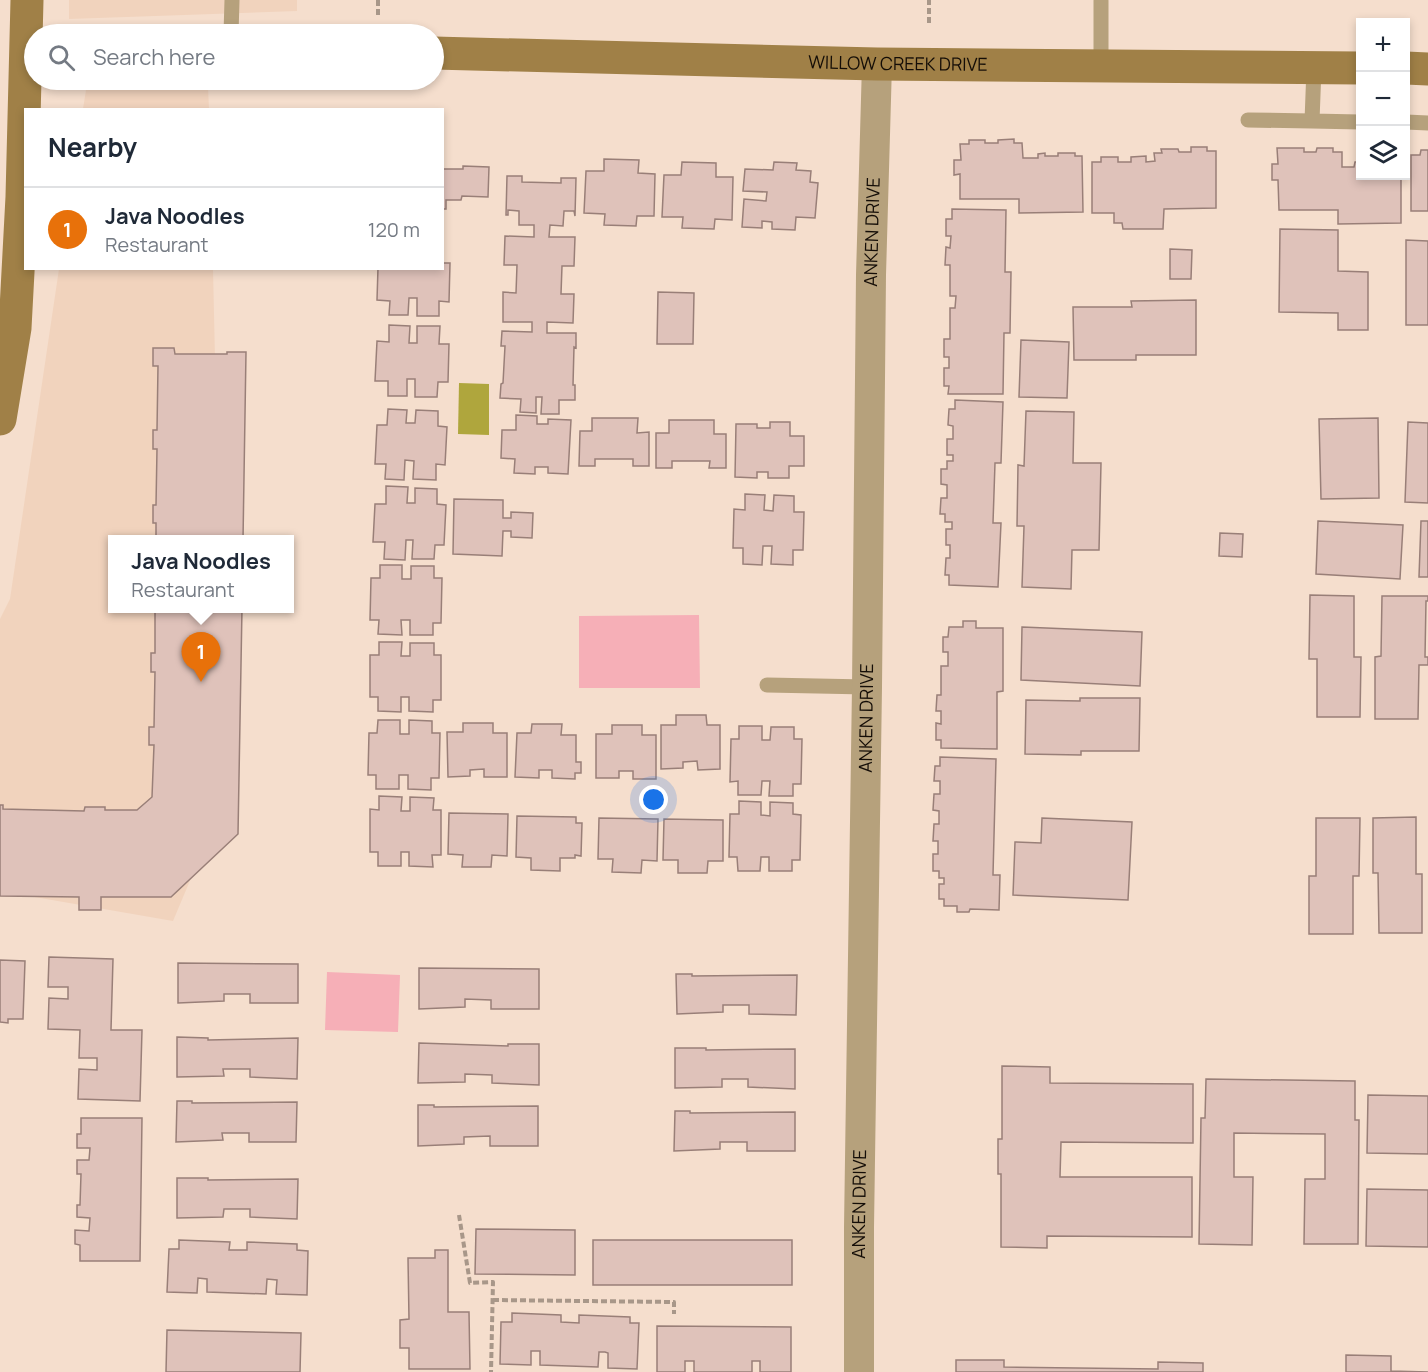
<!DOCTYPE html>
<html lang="en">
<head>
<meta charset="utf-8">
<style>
  body { margin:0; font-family:Manrope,sans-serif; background:#f6f6f7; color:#1f2937 }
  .controls { position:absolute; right:18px; top:18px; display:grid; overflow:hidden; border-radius:0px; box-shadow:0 3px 9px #0003 }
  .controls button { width:54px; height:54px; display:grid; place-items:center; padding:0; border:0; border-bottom:2px solid #e0e1e3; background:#fff; color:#1f2937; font:30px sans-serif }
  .you { position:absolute; left:654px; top:800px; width:21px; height:21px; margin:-15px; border:4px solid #fff; border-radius:50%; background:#1a73e8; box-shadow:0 0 0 9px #1a73e833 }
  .badge { display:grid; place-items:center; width:39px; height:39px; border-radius:50%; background:#7a41b7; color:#fff; font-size:20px; font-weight:700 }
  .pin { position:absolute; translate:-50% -50px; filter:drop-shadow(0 2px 3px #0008) }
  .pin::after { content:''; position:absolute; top:32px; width:21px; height:18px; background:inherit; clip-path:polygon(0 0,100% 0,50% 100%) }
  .popup { position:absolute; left:108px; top:535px; width:186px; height:78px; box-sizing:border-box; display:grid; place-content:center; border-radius:0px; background:#fff; filter:drop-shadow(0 2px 4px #0005); font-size:20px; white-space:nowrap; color:#747a83 }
  .popup b { font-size:22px; color:#1f2937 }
  .popup::after { content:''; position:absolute; left:50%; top:100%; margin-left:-12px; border:12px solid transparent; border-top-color:#fff }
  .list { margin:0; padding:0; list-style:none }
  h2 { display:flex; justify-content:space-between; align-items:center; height:78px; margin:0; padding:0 24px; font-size:26px }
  h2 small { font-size:20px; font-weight:400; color:#747a83 }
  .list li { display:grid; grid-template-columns:39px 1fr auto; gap:18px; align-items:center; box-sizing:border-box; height:84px; padding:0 24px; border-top:2px solid #e0e1e3 }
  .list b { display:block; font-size:22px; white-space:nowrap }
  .list p { margin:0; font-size:20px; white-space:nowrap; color:#747a83 }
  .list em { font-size:20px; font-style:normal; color:#747a83 }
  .icon { flex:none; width:33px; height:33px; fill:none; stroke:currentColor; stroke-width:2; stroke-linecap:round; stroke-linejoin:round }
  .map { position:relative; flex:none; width:1428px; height:1372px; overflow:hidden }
  .search { position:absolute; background:#fff; box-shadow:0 3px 9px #0003; left:24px; top:24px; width:420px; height:66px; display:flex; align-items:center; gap:15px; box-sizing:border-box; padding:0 21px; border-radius:33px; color:#747a83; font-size:22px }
  .panel { position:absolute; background:#fff; box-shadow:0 3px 9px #0003; left:24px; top:108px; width:420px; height:162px; border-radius:0px }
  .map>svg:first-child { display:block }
  .built { fill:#f1d3bd }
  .green { fill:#f6afb7 }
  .water { fill:#afa63d }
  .building { fill:#dfc2ba; stroke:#997f78; stroke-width:1.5 }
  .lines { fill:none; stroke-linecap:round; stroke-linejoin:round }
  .path { stroke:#a89789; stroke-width:4; stroke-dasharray:6 3; stroke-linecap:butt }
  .lane { stroke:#b6a17c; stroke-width:15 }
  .street { stroke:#b6a17c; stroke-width:30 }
  .secondary { stroke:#a08047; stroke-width:33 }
  .labels { text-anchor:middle; stroke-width:4.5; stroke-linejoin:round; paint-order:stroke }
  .street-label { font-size:18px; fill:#140d07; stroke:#fff }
</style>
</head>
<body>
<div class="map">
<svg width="1428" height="1372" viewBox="0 0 1428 1372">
  <rect width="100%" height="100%" fill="#f5decd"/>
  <path class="built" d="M69,0h228v11l-228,8z
    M208,87l1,22h-126l3,-19z
    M59,269h154l6,270 -107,1v68l109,1 5,186 -53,126 -173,-30v-272l10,-20z"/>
  <path class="green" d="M699,615l1,73h-121v-72z
    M327,972l73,3 -2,57 -73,-2z"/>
  <path class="water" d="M459,383l30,1v51l-31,-1z"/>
  <path class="building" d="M1014,139v4h8l1,15h15v-4l7,-1v3h13v-3h17v3h7l1,56 -64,1v-14h-59v-25l-6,1v-15h7l-1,-16h9v-4h16v3h13v-3z
    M1191,147h16v4h9v57l-52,1 -1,20h-40l-1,-6h-8v-10h-22v-51h9v-5h17v5h13v-5l15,-1v6l9,-1 -1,-8h8l-1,-4h17l1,3h12z
    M1277,148h27v4h12l1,-4h16v4h9v15h12l1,-5h5v14h41v47l-63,1v-14h-59l-1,-30h-6v-16h6z
    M1421,150h7v61h-17v-56h9z
    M604,159l35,1 -1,13 17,1 -1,42h-17l-1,10 -32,-1 1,-11 -21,-1 2,-42h18z
    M682,162l34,1v14h17l-1,43 -17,-1 -1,10 -32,-1 1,-11h-21l2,-42h17z
    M774,162l23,1 -1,7 15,1 -1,11 8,1 -3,35 -19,-1 -1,13 -23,-1v-7l-10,-1v7l-20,-1 2,-28 22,2 1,-9 -24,-1 2,-22 28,1z
    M463,166l26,1 -1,30 -26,-1 -1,4h-15v9h-4v-40h21z
    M507,176h15v6l39,1v-5h15l-1,38 -1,-5h-10l-1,15 -13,-1 -1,12h26l-1,29h-12l-1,28h13l-1,29 -26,-1v11h29v15l-2,-1 -1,38h2v15h-16v14h-18l1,-17h-6v16l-16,-1 1,-13 -21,-1 1,-14 2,-1 2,-37h-4l1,-15 30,1v-10h-29v-30l13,1 1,-28h-13l1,-29 29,1v-12h-15v-14l-11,-1v5h-2z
    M952,209l54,1 -1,62h6l-1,61h-6l-1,61h-55l1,-8h-5v-18h5v-11h-5v-18h6v-31h5l1,-12h-6v-31h-5l1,-18 4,1 1,-12h-5v-17h6z
    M1280,229l58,1v41l30,1v58h-30v-17l-59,-1z
    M1406,240l22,1v84h-22z
    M1170,249l22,1 -1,29h-21z
    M442,263h8l-1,39 -10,-1v15h-22v-18h-8l-1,17h-19l1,-14 -13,-1 1,-32h64z
    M658,292l36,1 -1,51h-36z
    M1196,300v55h-60v5h-62l-1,-53h59l-1,-6z
    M389,325l21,1 -1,17h8v-17h23l-1,18h10l-1,38h-10l-1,15h-22v-18h-8v17h-19v-15h-13l2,-40 12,1z
    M1021,340l48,2 -2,56 -48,-1z
    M153,348h21l1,6h52v-2h19l-3,188h-87v-17h-3v-18h3l1,-56h-4v-19h4l1,-64h-5z
    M955,400l48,2 -2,61h-6l-2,60h8l-3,64 -49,-2v-10h-4l1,-17h4v-13h-4v-16h6v-7h-7v-8h-5l1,-16h6v-13l-6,-1v-15h6v-8h6v-6h-6v-16h6v-13l-5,-1 1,-16h6z
    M388,409l19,1 -1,13h9l1,-13 22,1v15l9,1 -2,38 -9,-1v16l-23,-1 1,-18 -9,-1 -1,20 -19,-1 1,-15h-11l2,-39h10z
    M1026,411l48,1 -1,51h28l-2,87h-27l-1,39 -49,-2 2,-61h-7l1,-61 6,1z
    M516,415l21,1v8h11v-5l23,1 -3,54 -20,-1v-6h-13v7l-21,-1 1,-14 -14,-1 1,-28h14z
    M592,418h46l-1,15 12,-1v34h-16v-7h-38v7h-16l1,-35h12z
    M1378,418l1,80 -58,1 -2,-80z
    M669,420h45v14h12v34h-17l1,-7h-38v7h-16v-35h13z
    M770,422h20v14h14v30h-15v12h-21v-6h-11v6l-22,-1 1,-53h21v4h13z
    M1408,422l20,1v80l-23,-1z
    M386,486l22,1 -1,16h8v-15l22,1v15l9,1 -2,40h-9l-1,14h-22l1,-19h-7l-1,20 -21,-1 1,-17h-12l2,-38h11z
    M745,494l20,1 -1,15 9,1 1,-16 20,1v16h10l-1,38h-10v15l-22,-1 1,-18h-9l-1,19 -19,-1v-16h-10l1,-39 11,1z
    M454,499l49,1v18h8v-6l22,1 -1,25 -21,-1v-6h-8l-1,25 -49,-2z
    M1318,521l85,4 -3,54 -84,-5z
    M1421,521h7v56h-9z
    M1220,533l23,1 -1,23 -23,-1z
    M380,565h22v14h9v-13h23v12h8l-1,45h-8v12h-23v-15h-9l1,15 -24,-1 1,-14h-9l1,-42h9z
    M1310,595l44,1v61h7l-1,60h-43v-58h-8z
    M1382,596h46v5h-2l-1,56h3v8h-9l-1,54h-43v-62l6,-1z
    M155,608h87l-4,226 -67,63h-70v13h-22v-13l-79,-1v-91h3v4l81,2 1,-4h20v3h32l15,-13 2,-52h-5v-18h5l1,-55h-4v-19h4z
    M963,621h13v7h27v63l-6,1v57l-56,-1v-8h-5v-17l5,1v-13h-5l1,-16h4v-29h7v-14h-5v-15h5l1,-10h14z
    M1022,627l120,5 -2,54 -119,-6z
    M379,642h23l-1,14h9v-13h24v12h7v45h-8v12l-24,-1v-14h-8v15l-23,-1v-14h-8v-42h9z
    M1080,698h60l-1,53h-58v4l-56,-1 1,-54 54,1z
    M676,715h30l1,10h13v44l-22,1 -1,-9 -14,1v6l-22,1v-44h15z
    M378,720h22v14h9v-14l23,1v12h8l-1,45h-8v12l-23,-1v-14h-9v14h-23v-14h-8l1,-42h8z
    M463,723h30v10h14v44h-23v-8l-14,1v6l-22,1 -1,-45h16z
    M532,724h30l-1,11h15v27h5v11h-6v6l-23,-1v-8h-13v8l-24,-1 2,-44h14z
    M612,725h30v10h14v44h-23v-8h-14v7h-23v-44h16z
    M739,726h23v14h8l1,-13h23v12h8l-1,45h-8v12h-24l1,-15h-8l-1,14h-23v-14l-8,1 1,-43h8z
    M940,757l56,2 -3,116h7l-1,35 -29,-1 -1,3h-12v-6h-13v-7h-5v-15h5v-6h-5v-7h-6v-17h5v-13h-5l1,-17h5v-13l-6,-1 1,-16h6v-13h-6l1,-15h5z
    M379,796l23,1 -1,14h9v-14l24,1 -1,12h8v45h-9l1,12 -24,-1v-14h-8v14h-23v-14h-8v-43l9,1z
    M739,801l22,1v13l9,1v-14l23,1v11l8,1 -1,45h-8v11h-23v-14h-8l-1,14h-22l-1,-14h-8l1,-43h9z
    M449,813l59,1 -1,42 -15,-1 -1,12h-29l1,-12 -15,-1z
    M517,816l59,1v6h6l-1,33 -6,-1v3h-15v13l-29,-1v-12l-15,-1z
    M1416,817v57h6v59h-43l-1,-60h-5v-55z
    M599,818l59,1 -1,42 -15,-1 -1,13 -29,-1 1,-13h-15z
    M1042,818l90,4 -4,78 -115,-5 2,-53 26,1z
    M1316,818h44l-1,58h-6v58h-44v-58h7z
    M664,819l59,1v41h-15l-1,12h-29v-13h-15z
    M49,957l64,2 -2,71h31l-2,71 -62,-2 1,-30 18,1v-12h-18l1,-28 -32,-1 1,-31 19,1v-12h-20z
    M0,960l25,1 -2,58h-15v4l-8,-1z
    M178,963l120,1v39h-48v-9h-26v7l-46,2z
    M419,968l120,1v40h-48v-9l-26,-1v8l-46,2z
    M676,974h16v2l105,-1 -1,40 -47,-1v-9h-26v7l-46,2z
    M177,1037l31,1v2l90,-2 -1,41 -47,-2v-8h-27l1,7 -47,1z
    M419,1043l89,3v-2h31v41l-47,-2v-8l-27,-1v8l-47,1z
    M675,1048h31v2l89,-1v40l-47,-2v-8h-26v8l-47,1z
    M1002,1066l48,1v16l143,1v59l-132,-1 -1,35h132v60l-145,-1v12l-46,-1v-73h-3v-35h4z
    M1206,1079l149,2v39h4l-1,124h-54l1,-65h20v-45l-91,-1v44h19l-1,68 -53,-1 2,-126h4z
    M1368,1095l60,1v58l-61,-1z
    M177,1101h15v2l105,-1 -1,40h-47v-9h-27l1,7 -47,2z
    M418,1105h16v2l104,-1v40h-48v-10l-26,1v7l-46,2z
    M675,1111h15v2l105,-1v39h-48v-9h-27v7l-46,2z
    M81,1118h61l-2,143h-60v-16l-5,-1v-14l14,1 1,-13 -13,-1v-12h3l1,-31h-4v-14h12l1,-12h-13v-14h4z
    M177,1178h31v2l90,-1 -1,40 -47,-2v-8h-26l-1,8 -46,1z
    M1367,1189l61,1v57l-62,-1z
    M476,1229l99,1v45l-100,-1z
    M179,1240l51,2 -1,8h18v-8l50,2v6l11,1 -1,44 -31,-1 1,-14 -10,-1 -1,15 -59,-2v-13l-9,-1 -1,15 -30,-1 2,-43h10z
    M593,1240h199v45h-199z
    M435,1250h13v62h21l1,57h-61v-21h-9v-28l9,-1 -1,-61h27z
    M512,1313l49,2v7l18,1v-8l51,2v6h9l-2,46 -29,-1v-15l-3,-1h-6l-1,15 -58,-2v-14h-9v14l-31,-1 1,-42h11z
    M657,1326l134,1v45h-31v-11h-8v11h-58v-11h-9v11h-28z
    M167,1330l134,3 -1,39h-134z
    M1346,1355l45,1v15l37,1h-82z
    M956,1360h48v7l154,2v-7l45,1v9h-247z"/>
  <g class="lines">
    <path class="path" d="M378,15v-15
      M929,23v-23
      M459,1215l11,68 23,-1 -2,90
      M493,1300l181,2v12"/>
    <path class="lane" d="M231,34l1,-34
      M1101,65v-64
      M1314,68l-2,53 48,1
      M1248,120l64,1
      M1406,122l22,1
      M767,685l100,2"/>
    <path class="street" id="s1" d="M859,1372v-145l8,-540 4,-412 6,-211"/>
    <g class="secondary">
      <path id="s2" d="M434,53l443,11 483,4"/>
      <path d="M1406,68l22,1"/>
      <path d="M0,419l15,-91 7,-131 5,-197"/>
    </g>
  </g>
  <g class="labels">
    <g class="street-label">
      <text dy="6" stroke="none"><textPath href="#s2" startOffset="464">WILLOW CREEK DRIVE</textPath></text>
      <text dy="6" stroke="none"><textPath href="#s1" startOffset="1140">ANKEN DRIVE</textPath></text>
      <text dy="6" stroke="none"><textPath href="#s1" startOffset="654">ANKEN DRIVE</textPath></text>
      <text dy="6" stroke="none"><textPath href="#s1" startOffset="168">ANKEN DRIVE</textPath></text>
    </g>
  </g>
</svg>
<div class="controls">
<button>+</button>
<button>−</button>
<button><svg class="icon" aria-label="layers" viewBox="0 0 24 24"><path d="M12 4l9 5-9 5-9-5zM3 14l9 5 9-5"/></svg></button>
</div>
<div class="you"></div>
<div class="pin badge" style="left:201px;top:682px;background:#e8710a">1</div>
<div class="popup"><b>Java Noodles</b>Restaurant</div>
<div class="search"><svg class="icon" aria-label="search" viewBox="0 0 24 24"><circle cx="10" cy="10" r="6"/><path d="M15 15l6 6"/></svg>Search here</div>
<section class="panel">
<h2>Nearby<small></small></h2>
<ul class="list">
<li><span class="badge" style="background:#e8710a">1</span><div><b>Java Noodles</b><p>Restaurant</p></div><em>120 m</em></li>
</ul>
</section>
</div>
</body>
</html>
